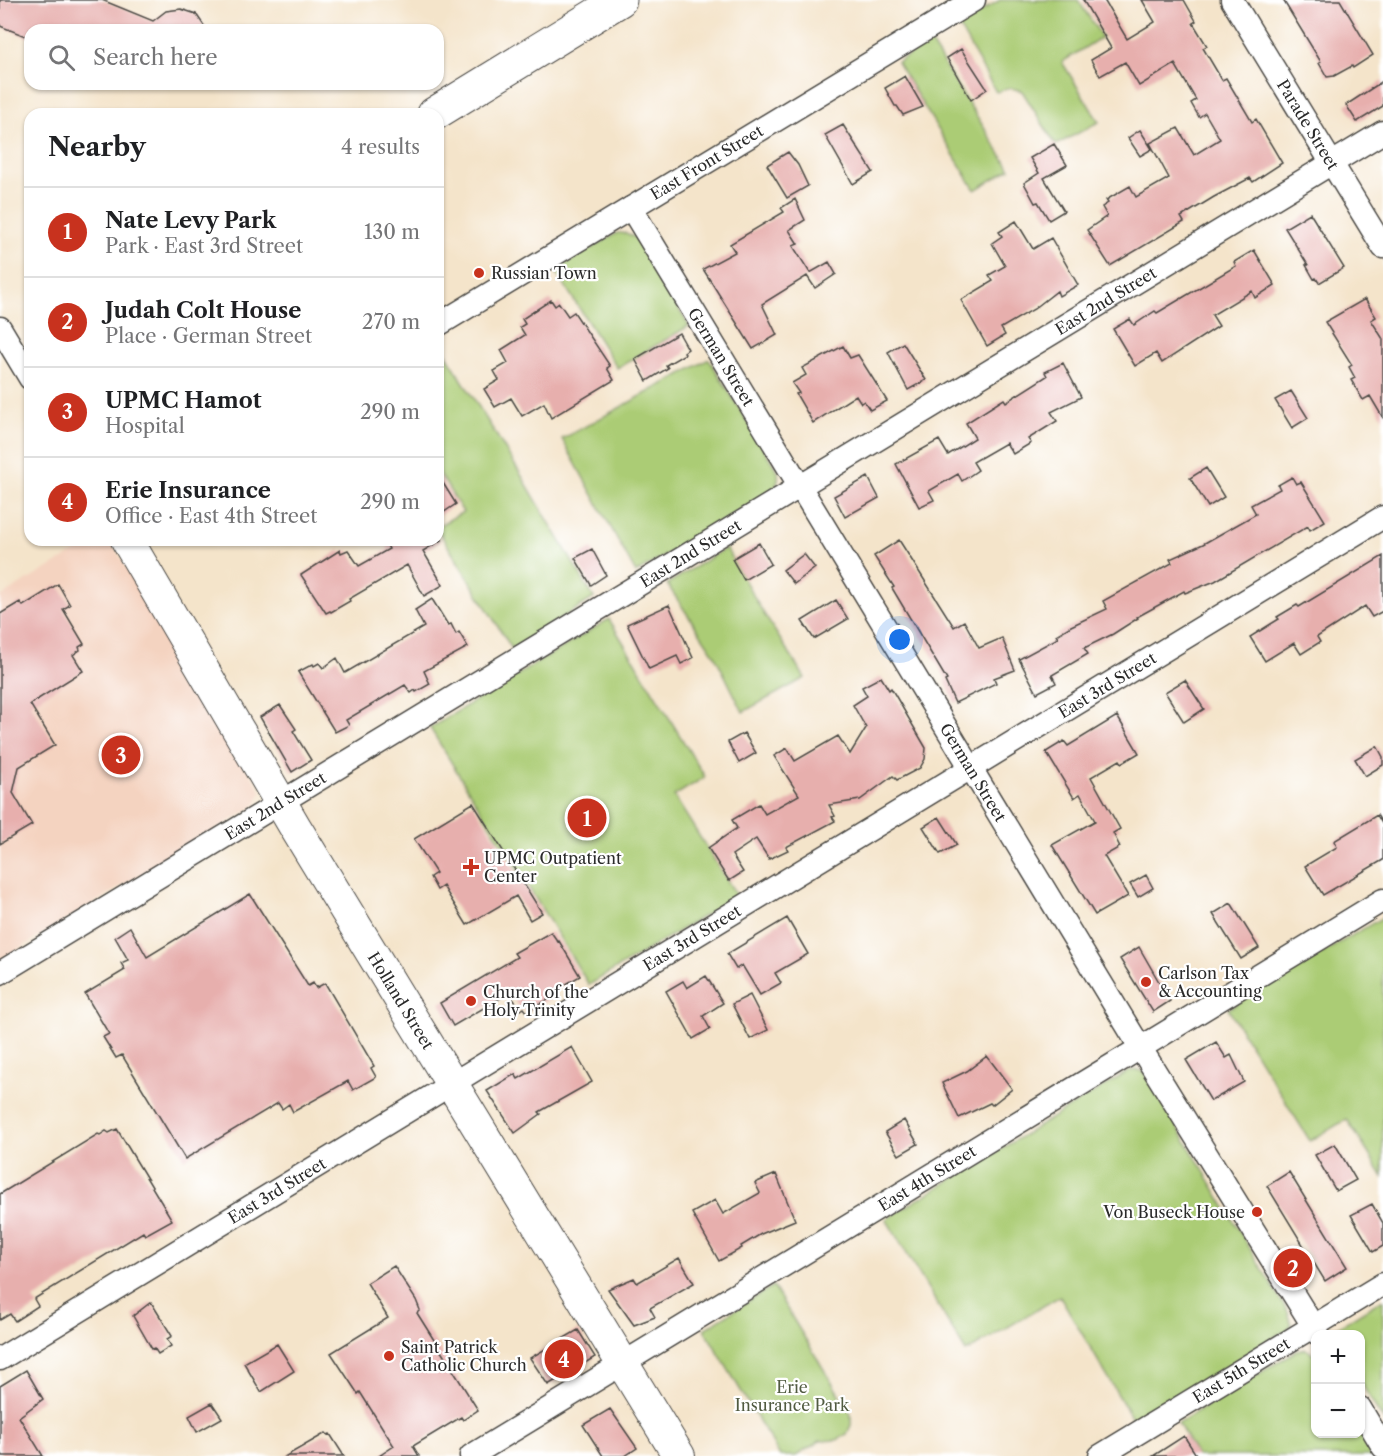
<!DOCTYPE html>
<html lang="en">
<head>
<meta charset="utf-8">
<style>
  body { margin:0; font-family:"Libre Caslon Text",serif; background:#f6f6f6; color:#202124 }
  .controls { position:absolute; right:18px; bottom:18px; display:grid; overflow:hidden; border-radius:12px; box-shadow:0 2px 4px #0004 }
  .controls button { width:54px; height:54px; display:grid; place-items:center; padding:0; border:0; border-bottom:2px solid #e0e0e0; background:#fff; color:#202124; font:30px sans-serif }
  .you { position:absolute; left:900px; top:640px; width:21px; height:21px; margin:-15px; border:4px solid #fff; border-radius:50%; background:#1a73e8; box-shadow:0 0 0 9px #1a73e833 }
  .badge { display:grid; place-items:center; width:39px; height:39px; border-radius:50%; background:#c8321e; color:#fff; font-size:20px; font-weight:700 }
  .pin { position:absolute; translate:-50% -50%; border:3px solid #fff; box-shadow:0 2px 6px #0006 }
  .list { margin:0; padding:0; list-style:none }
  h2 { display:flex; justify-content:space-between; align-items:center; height:78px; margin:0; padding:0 24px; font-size:26px }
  h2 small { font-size:20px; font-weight:400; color:#757577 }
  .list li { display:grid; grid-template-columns:39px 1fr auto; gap:18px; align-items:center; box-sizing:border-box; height:90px; padding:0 24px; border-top:2px solid #e0e0e0 }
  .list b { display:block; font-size:22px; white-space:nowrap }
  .list p { margin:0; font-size:20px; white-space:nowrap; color:#757577 }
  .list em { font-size:20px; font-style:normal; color:#757577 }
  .icon { flex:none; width:33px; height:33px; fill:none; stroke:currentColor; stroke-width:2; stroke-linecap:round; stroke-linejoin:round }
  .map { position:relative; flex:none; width:1383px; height:1456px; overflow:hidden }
  .search { position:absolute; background:#fff; box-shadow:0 2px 4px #0004; left:24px; top:24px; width:420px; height:66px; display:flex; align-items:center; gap:15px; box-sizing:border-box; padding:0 21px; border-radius:18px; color:#757577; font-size:22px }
  .panel { position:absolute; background:#fff; box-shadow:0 2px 4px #0004; left:24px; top:108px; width:420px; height:438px; border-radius:18px }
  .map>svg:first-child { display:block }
  .built { fill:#f4d3c0 }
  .green { fill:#abcc75; stroke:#6b7c50; stroke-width:1.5 }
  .building { fill:#e7afad }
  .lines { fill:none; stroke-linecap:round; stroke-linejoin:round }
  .street-casing { stroke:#494743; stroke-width:25 }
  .secondary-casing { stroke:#494743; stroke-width:34 }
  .highway-casing { stroke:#494743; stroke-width:35 }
  .street { stroke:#fff; stroke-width:22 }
  .secondary { stroke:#fff; stroke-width:32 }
  .highway { stroke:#fff; stroke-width:33 }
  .poi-dot { fill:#c8321e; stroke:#fff; stroke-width:2 }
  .labels { text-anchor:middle; stroke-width:4.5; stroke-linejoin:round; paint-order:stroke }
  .street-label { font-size:16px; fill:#2b2b2b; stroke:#fff }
  .poi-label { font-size:16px; fill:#2b2b2b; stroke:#fff; text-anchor:start }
  .park-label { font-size:16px; fill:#515b41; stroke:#fff }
</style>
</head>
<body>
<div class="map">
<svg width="1383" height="1456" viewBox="0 0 1383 1456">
  <rect width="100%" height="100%" fill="#fff"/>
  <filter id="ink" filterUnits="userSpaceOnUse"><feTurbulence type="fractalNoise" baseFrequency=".0167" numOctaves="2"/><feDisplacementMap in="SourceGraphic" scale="12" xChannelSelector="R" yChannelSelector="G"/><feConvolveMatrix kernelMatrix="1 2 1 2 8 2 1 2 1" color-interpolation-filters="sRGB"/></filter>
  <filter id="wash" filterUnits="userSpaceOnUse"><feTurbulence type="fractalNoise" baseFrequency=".008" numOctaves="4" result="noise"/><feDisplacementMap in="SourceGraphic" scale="24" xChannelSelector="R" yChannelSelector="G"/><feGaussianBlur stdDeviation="1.35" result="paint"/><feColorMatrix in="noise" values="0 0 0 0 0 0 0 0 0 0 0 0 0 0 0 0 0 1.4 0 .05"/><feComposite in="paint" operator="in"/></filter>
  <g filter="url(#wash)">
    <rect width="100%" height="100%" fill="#f4e4ca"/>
    <path class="built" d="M95,540h15l151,251 -4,12 -4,4 -253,153v-363z"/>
    <path class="green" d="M1000,0h78l24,37 -40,25 37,60 -43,23 -34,-54 -11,-3 -15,4 -38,-67z
      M930,42l80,127 -35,21 -78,-128z
      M617,233h9l10,5 53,88 -72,42 -62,-98z
      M438,341l85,137 71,120 -82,51 -74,-119v-4l25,-14 -25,-41z
      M709,359l69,113c2,14 -5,18 -15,25l-127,76 -74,-134z
      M726,548l38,66 41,64 -62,34 -29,-58 -47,-70z
      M609,619l96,158 -31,19 63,100 -148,89 -159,-257z
      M1383,917v260l-36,-58 -37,22 -82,-132z
      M1138,1070l6,2 8,12 137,230 2,10 -3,5 -154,93 -74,-126 -94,56 -80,-133 243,-148z
      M773,1286l78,128v11l-4,9 -10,6 -17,1 -24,15h-16l-76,-127z
      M1383,1299v121l-22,-37 -1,-49h-27v-4z
      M1306,1349l9,6 1,79h44l1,-7 17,29h-181l-19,-33 118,-72z"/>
    <g id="blocks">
      <path class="building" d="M0,0h102l51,21 13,-10 15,-2 15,5 11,16h-177v8l-30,-12z
        M1083,0h21l23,39 28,-17 -13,-22h42l12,21 -3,2 14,23 -4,2 19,32 4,-2 26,44 4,-3 26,44 -29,19 -3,-4 -36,19 -33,20 3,5 -74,44 -23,-36 20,-14 -5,-9 6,-4 -2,-3 24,-14 6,11 33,-19 -19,-35 28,-15 16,27 26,-16 -15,-26 -6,4 -8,-14 5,-3 -21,-36 -36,22 -14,-24 -25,14 -9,-16 20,-12z
        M1283,0h57l33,55 -20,13 -1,-2 -18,10 -7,1 -8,-14 2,-1z
        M961,49l26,40 -16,11 -24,-42z
        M905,76l18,31 -20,8 -6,-9h-2l-10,-18z
        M1383,81v25l-26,16 -11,-17z
        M843,125l30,47 -20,12 -28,-49z
        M1140,130l12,19 -12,7 -12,-18z
        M1054,144l13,21 -23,13 20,33 -15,9 -11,-18 -3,1 -11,-20 15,-10 -9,-15z
        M788,152l10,13 10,21 -21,12 -20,-33z
        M795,199l10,21 -16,10 9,14 -5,2 17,27 19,-11 7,12 -21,14 -8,-12 -45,28 15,31 -24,14 -50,-80 32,-17 -5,-8 54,-32 -3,-4z
        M1310,213l34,55 -25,15 -3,-5 -2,1 -8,-14h2l-23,-37z
        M1016,221l17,28 18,-11 27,47 -19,11 -2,-5 -23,18 -33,19 4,7 -18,11 -26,-46 32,-19 -4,-6 16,-9 -13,-23 10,-7 -3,-4z
        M1254,250l21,35 -20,13 -3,-7 -40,24 7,11 -57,37 -6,-10 -21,13 -22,-37 17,-10 4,6 21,-14 2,2 79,-47 -2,-4z
        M1365,299l11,18 -5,3 12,19v79l-13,-22 -7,4 -12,-20 4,-2 -6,-11 3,-2 -27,-43z
        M551,300l4,6 4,-3 9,13 6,-4 36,54 -3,2 7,12 -63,38 -7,-15 -22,13 -11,-18 -16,9 -11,-18 15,-9 -5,-9 14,-8 -7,-13 24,-15 -5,-8 5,-3 -3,-5z
        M679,333l9,16 -4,3 1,2 -19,11 2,3 -21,13 -12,-22z
        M903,343l23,37 -18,10 -20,-38z
        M843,346l7,12 8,-3 29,46 -17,9 -6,-9 -3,2 -5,-8 -43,28 -17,-29 3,-1 -7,-10 14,-8 -4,-7z
        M1063,363l18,34 -30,15 6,9 -29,18 3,4 -18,11 -7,-11 -33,19 5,8 -16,11 -4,-7 -29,17 5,9 -15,7 -23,-43 43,-24 9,15 27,-17 -9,-15 38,-24 2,3 41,-26 -2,-4z
        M1291,391l17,27 -16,10 -17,-28z
        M1206,468l18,29 -16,10 -18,-29z
        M438,475l18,29 -18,12z
        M868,477l11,21 -34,19 -11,-21z
        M1292,477l4,7 5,-2 24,39 -15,9 -2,-4 -93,55 -30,12 -1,-2 -47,26 1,1 -25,16 -29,14 4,6 -36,21 4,8 -19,10 -18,-34 39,-21 -2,-3 15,-9 36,-17 -4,-8 69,-38 -2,-4 33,-15 53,-30 -5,-9 29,-16 -2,-4z
        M384,540h57l-18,11 20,34 -19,11 -17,-31 -58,34 1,2 -19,11 -1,-1 -4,2 -25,-38 39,-25 1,3 7,-3 11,16 30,-17z
        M899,540l55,87 10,-6 15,27 23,-10 13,32 -21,8 2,5 -41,20 -10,-22 2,-1 -55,-92 2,-1 -20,-31z
        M759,543l12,21 -27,16 -12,-21z
        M592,549l14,26 -15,10 -16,-27z
        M804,554l11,14 -21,16 -11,-14z
        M1383,556v55l-11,6 -7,-11 -48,31 3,5 -19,12 -7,-11 -29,18 -15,-24 29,-18 -2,-2 20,-12 2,2z
        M58,584l12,21 -7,4 21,35 -5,3 1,3 -7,5 10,16 -53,33 25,41 -36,22 -6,26 19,32 -32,19v-230l20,-12 3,4z
        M432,599l16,26 3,-1 5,10 3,-2 9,15 -44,24 6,13 -14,8 -1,-2 -4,3 -6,-8 -59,35 3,5 -14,7 -37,-60 15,-8 1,2 5,-3 4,5 14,-10 8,15 79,-46 -9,-17z
        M836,600l12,19 -34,20 -12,-18z
        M669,605l24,53 -12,6 -4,-8 -28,13 -22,-45z
        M881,677l8,13 2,-2 35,60 -1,11 -5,9 -23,12 -4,-4 -33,24 -31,5 6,11 -3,1 3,4 -49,26 2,3 -19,9 -13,-20 -24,16 11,17 -14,9 -21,-33 29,-20 -5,-8 27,-16 6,10 34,-19 -25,-39 13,-8 8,13 43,-25 12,18 16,-26 -13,-23 14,-9 -5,-9z
        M1185,680l19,29 -20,13 -19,-30z
        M280,705l16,24 -3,2 18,29 -19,12 -32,-55z
        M1117,716l22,37 -17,10 -2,-3 -29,17 29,52 -7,4 7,14 -16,9 24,40 -33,19 -43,-70 43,-24 -15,-27 -6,4 -28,-46 18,-11 4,5z
        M744,733l12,20 -17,10 -11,-21z
        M1377,746l6,11v8l-18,11 -10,-17z
        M473,803l69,110 -12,7 -14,-24 -49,29 -24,-39 -6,4 -7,-13 6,-4 -22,-34z
        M1377,815l6,10v35l-60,35 -18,-29 32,-19 -3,-6z
        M939,817l18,28 -17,9 -17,-27z
        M1146,875l7,13 -15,9 -8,-13z
        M250,894l58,92 5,-3 3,5 9,-5 49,83 -3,2 5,9 -23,13 -5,-9 -55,31 -4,-8 -7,5 -4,-6 -93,56 -63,-104 -6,3 -13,-21 6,-3 -24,-40 40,-24 -4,-7 7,-3 -13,-23 15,-10 17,30z
        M1231,903l28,45 -18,11 -28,-45z
        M787,918l21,36 -33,19 6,10 -21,12 -18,-30 -6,4 -9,-15z
        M551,932l7,10 1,-1 21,35 -31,18 2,4 -24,14 -3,-4 -3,2 -12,-17 -56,33 -13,-23 77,-46 -3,-4z
        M1139,947l31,54 -17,11 -33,-53z
        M706,976l17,27 -20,13 7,13 -17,10 -27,-48 17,-10 4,7z
        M750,995l18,35 -18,9 -18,-35z
        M1216,1042l10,16 5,-3 13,27 -33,19 -25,-41z
        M572,1047l20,35 -53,30 2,2 -26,19 -28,-42 28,-17 3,5z
        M987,1056l25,33 -20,16 -2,-2 -31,15 -17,-35 25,-12z
        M904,1120l14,24 -19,11 -14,-23z
        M117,1129l55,91 -27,15 -2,-3 -109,67 4,7 -23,15 -5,-7 -10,6v-126l98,-60 2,1 6,-4 3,2z
        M1335,1144l21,36 -20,11 -21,-36z
        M1289,1172l58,95 -22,14 -58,-95z
        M776,1174l19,46 -34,14 -20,12 1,2 -23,13 -27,-48 23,-13 8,14 37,-21 -5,-10z
        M1372,1204l11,19v23l-10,6 -22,-37z
        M679,1258l15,25 -44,25 5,9 -21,8 -26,-36 26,-11 3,5z
        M394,1266l22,34 4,10 -3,3 61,97 -15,10 -2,-3 -48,29 6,10h-40l15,-10 -34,-54 -2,2 -27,-41 57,-35 -21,-35z
        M151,1302l21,34 -5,3 4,7 -13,8 -4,-6 -2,1 -19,-33z
        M578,1330l17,27 -47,28 -18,-27z
        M277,1344l17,27 -33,21 -17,-29z
        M26,1370l17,29 -24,18 24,39h-40l-3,-5v-65z
        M212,1403l10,15 -25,14 -8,-16z
        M610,1409l27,39 -12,8h-22l-20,-31z
        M326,1433l2,2 2,-1 14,22h-58z
        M1184,1436l13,20h-44z"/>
    </g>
  </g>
  <g filter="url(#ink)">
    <use href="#blocks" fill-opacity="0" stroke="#494743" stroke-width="1.5"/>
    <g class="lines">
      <g class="street-casing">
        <g id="street">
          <path id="s1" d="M1232,0l151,247"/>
          <path id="s2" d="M631,208l509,839 178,287"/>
          <path id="s3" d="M438,325l536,-325"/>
          <path d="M0,328l30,50"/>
          <path id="s4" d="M0,973l1383,-841"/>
          <path id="s5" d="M0,1359l1383,-842"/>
          <path d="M1360,1408l23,39"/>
          <path id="s6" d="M471,1456l912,-556"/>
          <path id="s7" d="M1100,1456l283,-172"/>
        </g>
      </g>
      <g class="secondary-casing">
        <g id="secondary">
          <path id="s8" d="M127,540l168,287 384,629"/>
        </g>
      </g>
      <g class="highway-casing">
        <path id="highway" d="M434,114l186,-114"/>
      </g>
      <use href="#street" class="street"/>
      <use href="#secondary" class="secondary"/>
      <use href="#highway" class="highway"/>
    </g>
  </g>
  <g class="poi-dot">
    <circle cx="479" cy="273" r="6"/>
    <path d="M468 858h6v6h6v6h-6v6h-6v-6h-6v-6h6z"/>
    <circle cx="1146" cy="982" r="6"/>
    <circle cx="471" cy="1001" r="6"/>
    <circle cx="1257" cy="1212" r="6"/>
    <circle cx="389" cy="1356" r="6"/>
  </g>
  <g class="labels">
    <g class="street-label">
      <text dy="6" stroke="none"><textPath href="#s1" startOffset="146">Parade Street</textPath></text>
      <text dy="6" stroke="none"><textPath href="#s3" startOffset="314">East Front Street</textPath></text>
      <text dy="6" stroke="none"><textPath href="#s4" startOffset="1294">East 2nd Street</textPath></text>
      <text dy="6" stroke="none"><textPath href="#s2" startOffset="174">German Street</textPath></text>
      <text dy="6" stroke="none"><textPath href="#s4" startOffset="808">East 2nd Street</textPath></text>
      <text dy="6" stroke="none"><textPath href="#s5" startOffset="1296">East 3rd Street</textPath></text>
      <text dy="6" stroke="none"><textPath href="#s2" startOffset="660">German Street</textPath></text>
      <text dy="6" stroke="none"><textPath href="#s4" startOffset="322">East 2nd Street</textPath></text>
      <text dy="6" stroke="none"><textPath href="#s5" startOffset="810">East 3rd Street</textPath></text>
      <text dy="6" stroke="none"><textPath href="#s8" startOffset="536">Holland Street</textPath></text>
      <text dy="6" stroke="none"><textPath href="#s6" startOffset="534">East 4th Street</textPath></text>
      <text dy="6" stroke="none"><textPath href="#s5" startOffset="324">East 3rd Street</textPath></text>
      <text dy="6" stroke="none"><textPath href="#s7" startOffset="165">East 5th Street</textPath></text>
    </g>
    <g class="poi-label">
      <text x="491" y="279">Russian Town</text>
      <text x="484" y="864">UPMC Outpatient<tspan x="484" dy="18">Center</tspan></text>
      <text x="1158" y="979">Carlson Tax<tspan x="1158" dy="18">&amp; Accounting</tspan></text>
      <text x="483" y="998">Church of the<tspan x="483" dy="18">Holy Trinity</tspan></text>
      <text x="1245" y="1218" text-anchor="end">Von Buseck House</text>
      <text x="401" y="1353">Saint Patrick<tspan x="401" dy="18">Catholic Church</tspan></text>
    </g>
    <g class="park-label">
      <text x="792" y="1393">Erie<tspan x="792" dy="18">Insurance Park</tspan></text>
    </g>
  </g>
</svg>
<div class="controls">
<button>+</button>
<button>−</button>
</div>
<div class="you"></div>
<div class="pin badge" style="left:587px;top:818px">1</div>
<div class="pin badge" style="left:1293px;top:1268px">2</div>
<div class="pin badge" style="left:121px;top:755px">3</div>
<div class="pin badge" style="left:564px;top:1359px">4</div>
<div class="search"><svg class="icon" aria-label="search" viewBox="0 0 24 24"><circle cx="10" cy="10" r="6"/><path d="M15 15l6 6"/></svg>Search here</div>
<section class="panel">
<h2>Nearby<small>4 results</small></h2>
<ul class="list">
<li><span class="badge">1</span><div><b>Nate Levy Park</b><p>Park · East 3rd Street</p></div><em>130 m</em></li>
<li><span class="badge">2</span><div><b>Judah Colt House</b><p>Place · German Street</p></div><em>270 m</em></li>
<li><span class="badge">3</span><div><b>UPMC Hamot</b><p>Hospital</p></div><em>290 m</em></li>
<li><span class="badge">4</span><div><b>Erie Insurance</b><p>Office · East 4th Street</p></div><em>290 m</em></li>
</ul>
</section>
</div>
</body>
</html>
